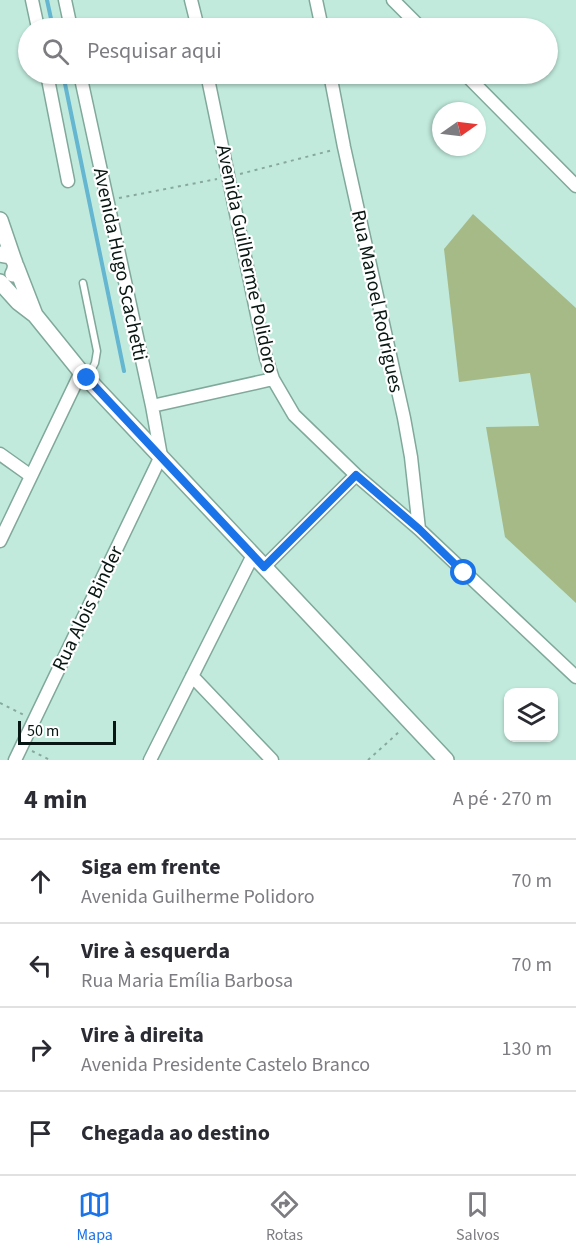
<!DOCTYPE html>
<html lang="pt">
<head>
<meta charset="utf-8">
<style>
  body { margin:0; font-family:"Source Sans 3",sans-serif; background:#f2f2f3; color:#2b2b33 }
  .controls { position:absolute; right:18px; bottom:18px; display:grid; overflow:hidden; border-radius:12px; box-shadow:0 2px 4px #0004 }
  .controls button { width:54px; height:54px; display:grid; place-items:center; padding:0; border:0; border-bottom:2px solid #e1e1e2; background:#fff; color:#2b2b33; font:30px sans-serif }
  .compass { position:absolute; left:432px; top:102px; width:54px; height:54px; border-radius:50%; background:#fff; box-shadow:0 2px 4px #0004; rotate:76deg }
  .scale { position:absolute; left:18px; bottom:15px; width:98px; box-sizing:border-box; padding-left:6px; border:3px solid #081713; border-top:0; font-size:16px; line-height:21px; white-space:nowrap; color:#081713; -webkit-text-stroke:4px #fff; paint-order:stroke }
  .stop { position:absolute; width:18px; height:18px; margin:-14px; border:4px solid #1a73e8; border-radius:50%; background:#fff }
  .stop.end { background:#1a73e8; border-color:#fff; box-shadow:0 2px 6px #0008 }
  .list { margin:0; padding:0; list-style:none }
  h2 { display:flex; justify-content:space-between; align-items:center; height:78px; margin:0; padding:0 24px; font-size:26px }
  h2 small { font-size:20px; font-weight:400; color:#7c7c81 }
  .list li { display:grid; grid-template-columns:39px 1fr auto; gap:18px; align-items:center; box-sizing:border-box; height:84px; padding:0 24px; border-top:2px solid #e1e1e2 }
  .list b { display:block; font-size:22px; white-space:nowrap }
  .list p { margin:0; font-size:20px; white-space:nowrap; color:#7c7c81 }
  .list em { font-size:20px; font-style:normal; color:#7c7c81 }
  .icon { flex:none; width:33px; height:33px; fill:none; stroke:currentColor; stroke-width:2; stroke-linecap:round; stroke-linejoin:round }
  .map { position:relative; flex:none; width:576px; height:760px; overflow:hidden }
  .search { position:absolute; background:#fff; box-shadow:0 2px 4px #0004; left:18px; right:18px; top:18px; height:66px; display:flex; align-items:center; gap:15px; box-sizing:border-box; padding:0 21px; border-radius:33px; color:#7c7c81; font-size:22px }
  .sheet { height:414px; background:#fff }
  nav { display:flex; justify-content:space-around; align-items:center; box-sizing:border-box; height:84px; border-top:2px solid #e1e1e2; background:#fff; font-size:16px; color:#7c7c81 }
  nav a { display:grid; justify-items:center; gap:3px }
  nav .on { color:#1a73e8 }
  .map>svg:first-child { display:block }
  .green { fill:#a5ba86 }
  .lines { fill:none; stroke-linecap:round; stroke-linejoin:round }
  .stream { stroke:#64b6d1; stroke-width:4 }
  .service-casing { stroke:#80a89b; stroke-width:9 }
  .minor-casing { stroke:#80a89b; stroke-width:15 }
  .tertiary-casing { stroke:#80a89b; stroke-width:18 }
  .path { stroke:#87a89e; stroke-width:2; stroke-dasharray:3 4.5; stroke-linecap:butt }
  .service { stroke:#fff; stroke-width:6 }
  .minor { stroke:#fff; stroke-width:12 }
  .tertiary { stroke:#fff; stroke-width:15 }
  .route { stroke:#1a73e8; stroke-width:8 }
  .labels { text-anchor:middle; stroke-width:4.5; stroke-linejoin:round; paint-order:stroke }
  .street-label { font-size:20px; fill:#081713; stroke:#fff }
</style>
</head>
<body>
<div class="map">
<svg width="576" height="760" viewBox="0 0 576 760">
  <rect width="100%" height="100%" fill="#c1eadd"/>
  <path class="green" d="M473,214l103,94v295l-71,-66 -19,-110 53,-1 -9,-53 -71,9 -15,-133z"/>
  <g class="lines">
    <path class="stream" d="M47,0l6,28
      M63,74l61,297"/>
    <g class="service-casing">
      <path id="service" d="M83,283l14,68 -2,12 -8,15"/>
    </g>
    <g class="minor-casing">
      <path id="minor" d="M32,0l6,28
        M65,0l6,28
        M191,0l7,28
        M316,0l6,28
        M393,0l28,28
        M47,74l21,107
        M207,74l59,284 7,21 21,36 62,60 63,54 157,148
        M330,74l14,73 60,271 7,39 8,72
        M465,74l111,112
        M152,406l121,-27
        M0,454l31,22
        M0,541l81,-169
        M264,567l92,-92
        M192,676l80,84
        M15,760l146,-304 -9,-50 -72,-332
        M150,760l103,-205"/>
    </g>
    <g class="tertiary-casing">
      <path id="tertiary" d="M0,220l14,41
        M0,254l10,2c6,5 7,11 3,18
        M16,266l19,49
        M0,282l18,20 17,13 46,57 365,388"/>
    </g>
    <path class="path" d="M240,174l93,-24
      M119,198l98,-19
      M0,703l24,12
      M32,751l18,9
      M368,760l31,-28"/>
    <use href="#service" class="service"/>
    <use href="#minor" class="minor"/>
    <use href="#tertiary" class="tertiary"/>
  </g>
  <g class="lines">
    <path class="route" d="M87,378l177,189 92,-92 63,54 45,44"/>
  </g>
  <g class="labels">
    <g class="street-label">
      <text transform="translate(248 259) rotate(78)" y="7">Avenida Guilherme Polidoro</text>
      <text transform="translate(121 264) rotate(78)" y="7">Avenida Hugo Scachetti</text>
      <text transform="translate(378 301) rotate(78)" y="7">Rua Manoel Rodrigues</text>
      <text transform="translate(87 608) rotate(-64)" y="7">Rua Alois Binder</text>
    </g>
  </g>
</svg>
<div class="controls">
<button><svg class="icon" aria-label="layers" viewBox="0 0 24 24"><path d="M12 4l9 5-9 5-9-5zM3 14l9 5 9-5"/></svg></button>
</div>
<svg class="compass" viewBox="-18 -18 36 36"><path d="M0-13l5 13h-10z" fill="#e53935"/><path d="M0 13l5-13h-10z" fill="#7c7c81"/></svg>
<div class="scale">50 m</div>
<div class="stop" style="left:464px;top:573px"></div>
<div class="stop end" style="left:87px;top:378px"></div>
<div class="search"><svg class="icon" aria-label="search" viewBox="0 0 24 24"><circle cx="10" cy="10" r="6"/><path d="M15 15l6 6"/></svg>Pesquisar aqui</div>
</div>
<section class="sheet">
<h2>4 min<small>A pé · 270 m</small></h2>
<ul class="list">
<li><svg class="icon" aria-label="ahead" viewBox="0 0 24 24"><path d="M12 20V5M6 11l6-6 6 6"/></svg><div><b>Siga em frente</b><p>Avenida Guilherme Polidoro</p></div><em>70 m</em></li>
<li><svg class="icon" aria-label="left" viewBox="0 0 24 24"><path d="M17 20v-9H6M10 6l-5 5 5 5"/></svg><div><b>Vire à esquerda</b><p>Rua Maria Emília Barbosa</p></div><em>70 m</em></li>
<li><svg class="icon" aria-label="right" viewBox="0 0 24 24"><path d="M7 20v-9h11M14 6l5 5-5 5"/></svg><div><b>Vire à direita</b><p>Avenida Presidente Castelo Branco</p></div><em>130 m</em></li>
<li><svg class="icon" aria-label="arrive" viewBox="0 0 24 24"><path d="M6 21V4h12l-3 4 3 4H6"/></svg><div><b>Chegada ao destino</b></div></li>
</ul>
</section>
<nav>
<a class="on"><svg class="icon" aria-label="map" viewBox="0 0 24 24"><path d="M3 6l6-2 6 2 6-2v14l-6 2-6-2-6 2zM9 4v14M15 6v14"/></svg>Mapa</a>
<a><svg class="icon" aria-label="directions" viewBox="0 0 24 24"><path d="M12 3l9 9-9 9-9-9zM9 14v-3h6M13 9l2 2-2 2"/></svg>Rotas</a>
<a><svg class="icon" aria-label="saved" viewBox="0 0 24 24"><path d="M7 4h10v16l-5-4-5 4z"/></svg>Salvos</a>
</nav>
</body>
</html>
